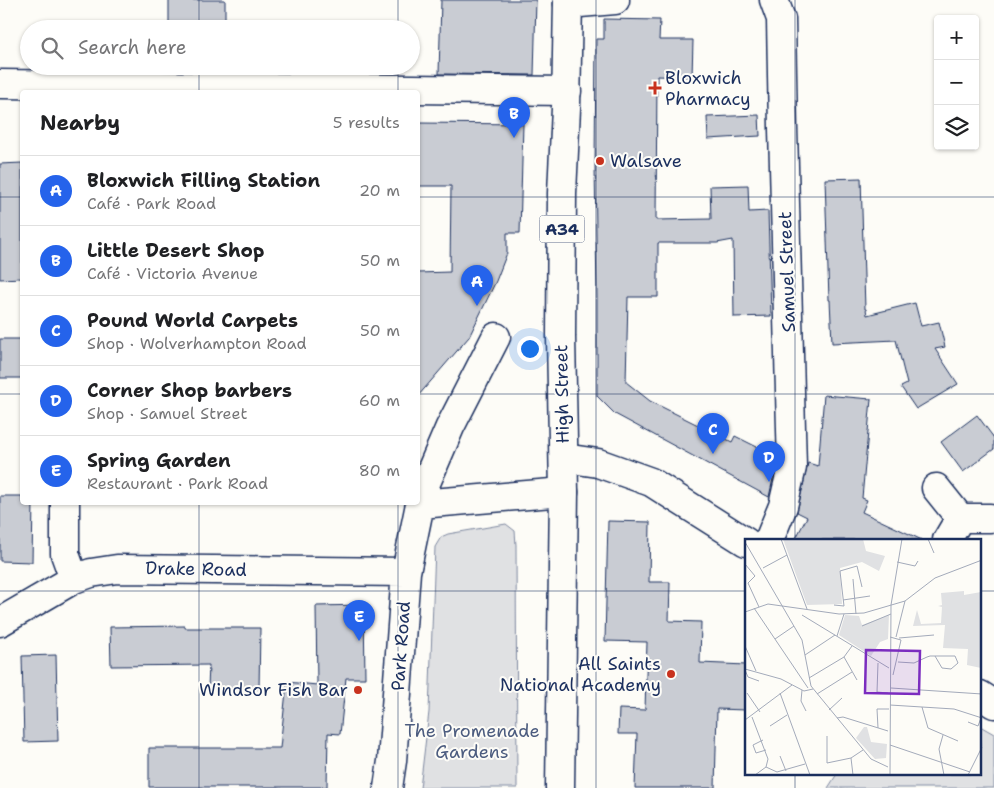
<!DOCTYPE html>
<html lang="en">
<head>
<meta charset="utf-8">
<style>
  body { margin:0; font-family:"Shantell Sans",sans-serif; background:#f6f6f6; color:#202124 }
  .controls { position:absolute; right:15px; top:15px; display:grid; overflow:hidden; border-radius:5px; box-shadow:0 1px 4px #0004 }
  .controls button { width:45px; height:45px; display:grid; place-items:center; padding:0; border:0; border-bottom:1px solid #e0e0e0; background:#fff; color:#202124; font:25px sans-serif }
  .you { position:absolute; left:529px; top:348px; width:18px; height:18px; margin:-12px; border:4px solid #fff; border-radius:50%; background:#1a73e8; box-shadow:0 0 0 8px #1a73e833 }
  .badge { display:grid; place-items:center; width:32px; height:32px; border-radius:50%; background:#2563eb; color:#fff; font-size:16px; font-weight:700 }
  .pin { position:absolute; translate:-50% -41px; filter:drop-shadow(0 1px 2px #0008) }
  .pin::after { content:''; position:absolute; top:26px; width:18px; height:15px; background:inherit; clip-path:polygon(0 0,100% 0,50% 100%) }
  .list { margin:0; padding:0; list-style:none }
  h2 { display:flex; justify-content:space-between; align-items:center; height:65px; margin:0; padding:0 20px; font-size:21px }
  h2 small { font-size:16px; font-weight:400; color:#757577 }
  .list li { display:grid; grid-template-columns:32px 1fr auto; gap:15px; align-items:center; box-sizing:border-box; height:70px; padding:0 20px; border-top:1px solid #e0e0e0 }
  .list b { display:block; font-size:19px; white-space:nowrap }
  .list p { margin:0; font-size:16px; white-space:nowrap; color:#757577 }
  .list em { font-size:16px; font-style:normal; color:#757577 }
  .icon { flex:none; width:28px; height:28px; fill:none; stroke:currentColor; stroke-width:2; stroke-linecap:round; stroke-linejoin:round }
  .map { position:relative; flex:none; width:994px; height:788px; overflow:hidden }
  .search { position:absolute; background:#fff; box-shadow:0 1px 4px #0004; left:20px; top:20px; width:400px; height:55px; display:flex; align-items:center; gap:12px; box-sizing:border-box; padding:0 18px; border-radius:28px; color:#757577; font-size:19px }
  .panel { position:absolute; background:#fff; box-shadow:0 1px 4px #0004; left:20px; top:90px; width:400px; height:415px; border-radius:5px }
  .map>svg:first-child { display:block }
  .green { fill:#e0e1e3; stroke:#7e88a0 }
  .building { fill:#c9ccd3; stroke:#1b2f5e }
  .lines { fill:none; stroke-linecap:round; stroke-linejoin:round }
  .minor-casing { stroke:#1b2f5e; stroke-width:31 }
  .trunk-casing { stroke:#1b2f5e; stroke-width:31 }
  .minor { stroke:#fdfcf7; stroke-width:28 }
  .trunk { stroke:#fdfcf7; stroke-width:28 }
  .grid { fill:none; stroke:#1b2f5e; stroke-width:1; stroke-opacity:0.55 }
  .poi-dot { fill:#c8321e; stroke:#fdfcf7; stroke-width:2 }
  .labels { text-anchor:middle; stroke-width:4; stroke-linejoin:round; paint-order:stroke }
  .shield { fill:#fdfcf7; stroke:#5f6c8c; stroke-width:1 }
  .shield-label { font-size:16px; font-weight:bold; fill:#1b2f5e }
  .poi-label { font-size:18px; fill:#1b2f5e; stroke:#fdfcf7; text-anchor:start }
  .street-label { font-size:18px; fill:#1b2f5e; stroke:#fdfcf7 }
  .park-label { font-size:18px; fill:#4c5c7f; stroke:#fdfcf7 }
  .inset-road { fill:none; stroke:#a3aaba; stroke-width:1 }
  .view { fill:#7b2cbf; fill-opacity:0.15; stroke:#7b2cbf; stroke-width:2.5 }
  .inset-edge { fill:none; stroke:#1b2f5e; stroke-width:2.5 }
</style>
</head>
<body>
<div class="map">
<svg width="994" height="788" viewBox="0 0 994 788">
  <rect width="100%" height="100%" fill="#fdfcf7"/>
  <filter id="ink" filterUnits="userSpaceOnUse"><feTurbulence type="fractalNoise" baseFrequency=".02" numOctaves="2"/><feDisplacementMap in="SourceGraphic" scale="10" xChannelSelector="R" yChannelSelector="G"/><feConvolveMatrix kernelMatrix="1 2 1 2 8 2 1 2 1" color-interpolation-filters="sRGB"/></filter>
  <g filter="url(#ink)">
    <path class="green" d="M506,524l9,7 1,14 1,243h-97l9,-76 6,-165 6,-10 7,-3z
      M980,726l14,8v54h-166l9,-14h143z"/>
    <path class="building" d="M169,0h56v27h-56z
      M441,0h95l-2,75 -95,-1z
      M604,19l56,1 -1,20h34l-1,37 -35,-1 -1,144 55,-1 -1,-33 38,-1 1,27 19,-1 3,105 -37,1 -1,-77 -16,3h-59v54h-30l-2,85 24,19 82,41 3,-6 30,15 11,3v11l-7,32 -154,-83 -18,-18v-99l-2,-131 1,-127h8z
      M759,115l1,21 -52,3 -1,-22z
      M418,123l105,1 -3,109h-13v20l-11,28 -27,56 -51,59v-123l32,-1 1,-86h-33z
      M22,163v115l-22,1v-115z
      M861,178l4,131h1l1,6 48,-12 6,23 18,-4 6,25 -10,2 23,35 -42,25 -15,-22 6,-3 -11,-44 -64,3 -2,-43h-1l-4,-121z
      M0,339h22v39h-22z
      M824,395l47,4 -9,99 5,2 -5,12 60,28h-127l12,-23 -10,-5 11,-49 10,3z
      M977,415l17,23v11l-31,23 -22,-30z
      M0,496h22v6h11l-1,60 -32,-1z
      M608,521l42,1 -1,60h21l-1,39 32,1 -1,41 46,2v45l-29,-1 -2,79h-80l2,-54h-19l1,-25 26,1 2,-68 -42,-1z
      M364,605l1,73h-19l-6,56 -12,-1 -1,54h-178v-39h131l7,-66 30,3 -1,-79z
      M185,626v2h75l-1,61 -51,-1 1,-23 -98,1 -1,-39z
      M56,655l2,86 -34,1 -2,-86z"/>
    <g class="lines">
      <g class="minor-casing">
        <path id="minor" d="M568,4l47,-4
          M0,84l567,7
          M564,458l34,5 53,19 95,60
          M936,488l24,30h30
          M65,502v52l9,25
          M420,504l144,-12
          M769,540l14,-34 9,-39 -9,-338 -2,-110 -7,-19
          M947,540l13,-22
          M0,622l74,-43 17,-6 26,-4 289,3
          M980,695l14,9
          M388,788l4,-27 14,-189 14,-68 5,-19 25,-58 46,-90"/>
      </g>
      <g class="trunk-casing">
        <path id="trunk" d="M560,788l4,-296 -3,-155 1,-144 4,-85 2,-108"/>
      </g>
      <use href="#minor" class="minor"/>
      <use href="#trunk" class="trunk"/>
    </g>
  </g>
  <path class="grid" d="M199,0v29M398,0v29M596,0v788M795,0v540M199,66v26M398,66v26M0,197h22M418,197h576M0,394h22M418,394h576M199,502v286M398,502v286M0,591h746M980,591h14M795,774v14"/>
  <g class="poi-dot">
    <path d="M652.5 80.5h5v5h5v5h-5v5h-5v-5h-5v-5h5z"/>
    <circle cx="600" cy="161" r="5"/>
    <circle cx="671" cy="674" r="5"/>
    <circle cx="358" cy="690" r="5"/>
  </g>
  <g class="labels">
    <rect class="shield" x="539.5" y="215.5" width="45" height="27" rx="4"/>
    <g class="shield-label">
      <text x="562" y="235">A34</text>
    </g>
    <g class="poi-label">
      <text x="665" y="84">Bloxwich<tspan x="665" dy="21">Pharmacy</tspan></text>
      <text x="610" y="167">Walsave</text>
      <text x="661" y="670" text-anchor="end">All Saints<tspan x="661" dy="21">National Academy</tspan></text>
      <text x="348" y="696" text-anchor="end">Windsor Fish Bar</text>
    </g>
    <g class="street-label">
      <text transform="translate(787 272) rotate(-92)" y="6">Samuel Street</text>
      <text transform="translate(562 394) rotate(-91)" y="6">High Street</text>
      <text transform="translate(196 569) rotate(1)" y="6">Drake Road</text>
      <text transform="translate(401 646) rotate(-86)" y="6">Park Road</text>
    </g>
    <g class="park-label">
      <text x="472" y="737">The Promenade<tspan x="472" dy="21">Gardens</tspan></text>
    </g>
  </g>
  <g transform="translate(745 539)">
    <rect width="236" height="236" fill="#fdfcf7"/>
    <path d="M38,0h80l3,12 19,5 -6,15 -17,-9 -22,6 2,36 -35,1zM219,52v4l17,-3v76l-14,-3 1,-16 -25,-1 2,-23 -32,1 4,-16 4,14 20,-1 1,-16 -4,-1 4,-1 -1,-12zM100,76l14,1 3,9 27,-10 -1,24 -8,3 -9,14 -32,-21zM119,188h3l4,15 16,2 -1,14 -11,1 -19,-21z" fill="#e0e1e3"/>
    <path class="inset-road" d="M36,0l26,70M183,0l6,14M0,3l57,98 9,46 60,73 17,8M152,23l18,4 3,-5M0,25l10,12 -7,7 11,24M18,29l24,-13M108,40l3,35M97,50l-2,-18 17,-5 5,21M98,61l27,-4M89,66l10,1 -2,-17M9,69l54,80M0,73l23,-8 71,10 25,-1 41,-12 30,-23 47,-18M57,76l87,53M117,87l29,-12M92,97l7,-22M145,98l11,3 -8,35M151,98l9,-36M154,99l35,-3M30,100l19,-13M0,107l11,25M60,116l30,-20M99,118l13,23M153,123l16,1 13,-6 3,-1h25l3,7 -7,6 -9,-1 -7,-12M133,124l-1,29 11,1M0,130l36,10 23,12 9,-2M0,131l3,7 11,4M64,139l35,-21 8,-11M146,149l91,6M57,151l-1,11 5,10M2,154l13,19M35,154l30,82M72,155l35,-22M145,166l64,4 28,9M177,168l6,21 30,13M84,171l13,-12M7,178l16,42 -2,8 -11,8M92,179l6,-1 45,14M0,181l47,-35M223,183l10,4 3,-8M25,187l17,-11M133,189l-1,-19h12M198,196l-4,14 5,26M82,197v27M18,201l-10,5 3,8 10,-3M145,206l80,27M35,217l6,15M106,219l2,17M82,224l24,-5 12,-8M21,228l11,5 28,-8M145,236l1,-170 11,-66M223,236l14,-28"/>
    <path class="view" d="M121,111l54,1 -1,43 -54,-1z"/>
    <rect width="236" height="236" class="inset-edge"/>
  </g>
</svg>
<div class="controls">
<button>+</button>
<button>−</button>
<button><svg class="icon" aria-label="layers" viewBox="0 0 24 24"><path d="M12 4l9 5-9 5-9-5zM3 14l9 5 9-5"/></svg></button>
</div>
<div class="you"></div>
<div class="pin badge" style="left:477px;top:306px">A</div>
<div class="pin badge" style="left:514px;top:138px">B</div>
<div class="pin badge" style="left:713px;top:454px">C</div>
<div class="pin badge" style="left:769px;top:482px">D</div>
<div class="pin badge" style="left:359px;top:641px">E</div>
<div class="search"><svg class="icon" aria-label="search" viewBox="0 0 24 24"><circle cx="10" cy="10" r="6"/><path d="M15 15l6 6"/></svg>Search here</div>
<section class="panel">
<h2>Nearby<small>5 results</small></h2>
<ul class="list">
<li><span class="badge">A</span><div><b>Bloxwich Filling Station</b><p>Café · Park Road</p></div><em>20 m</em></li>
<li><span class="badge">B</span><div><b>Little Desert Shop</b><p>Café · Victoria Avenue</p></div><em>50 m</em></li>
<li><span class="badge">C</span><div><b>Pound World Carpets</b><p>Shop · Wolverhampton Road</p></div><em>50 m</em></li>
<li><span class="badge">D</span><div><b>Corner Shop barbers</b><p>Shop · Samuel Street</p></div><em>60 m</em></li>
<li><span class="badge">E</span><div><b>Spring Garden</b><p>Restaurant · Park Road</p></div><em>80 m</em></li>
</ul>
</section>
</div>
</body>
</html>
